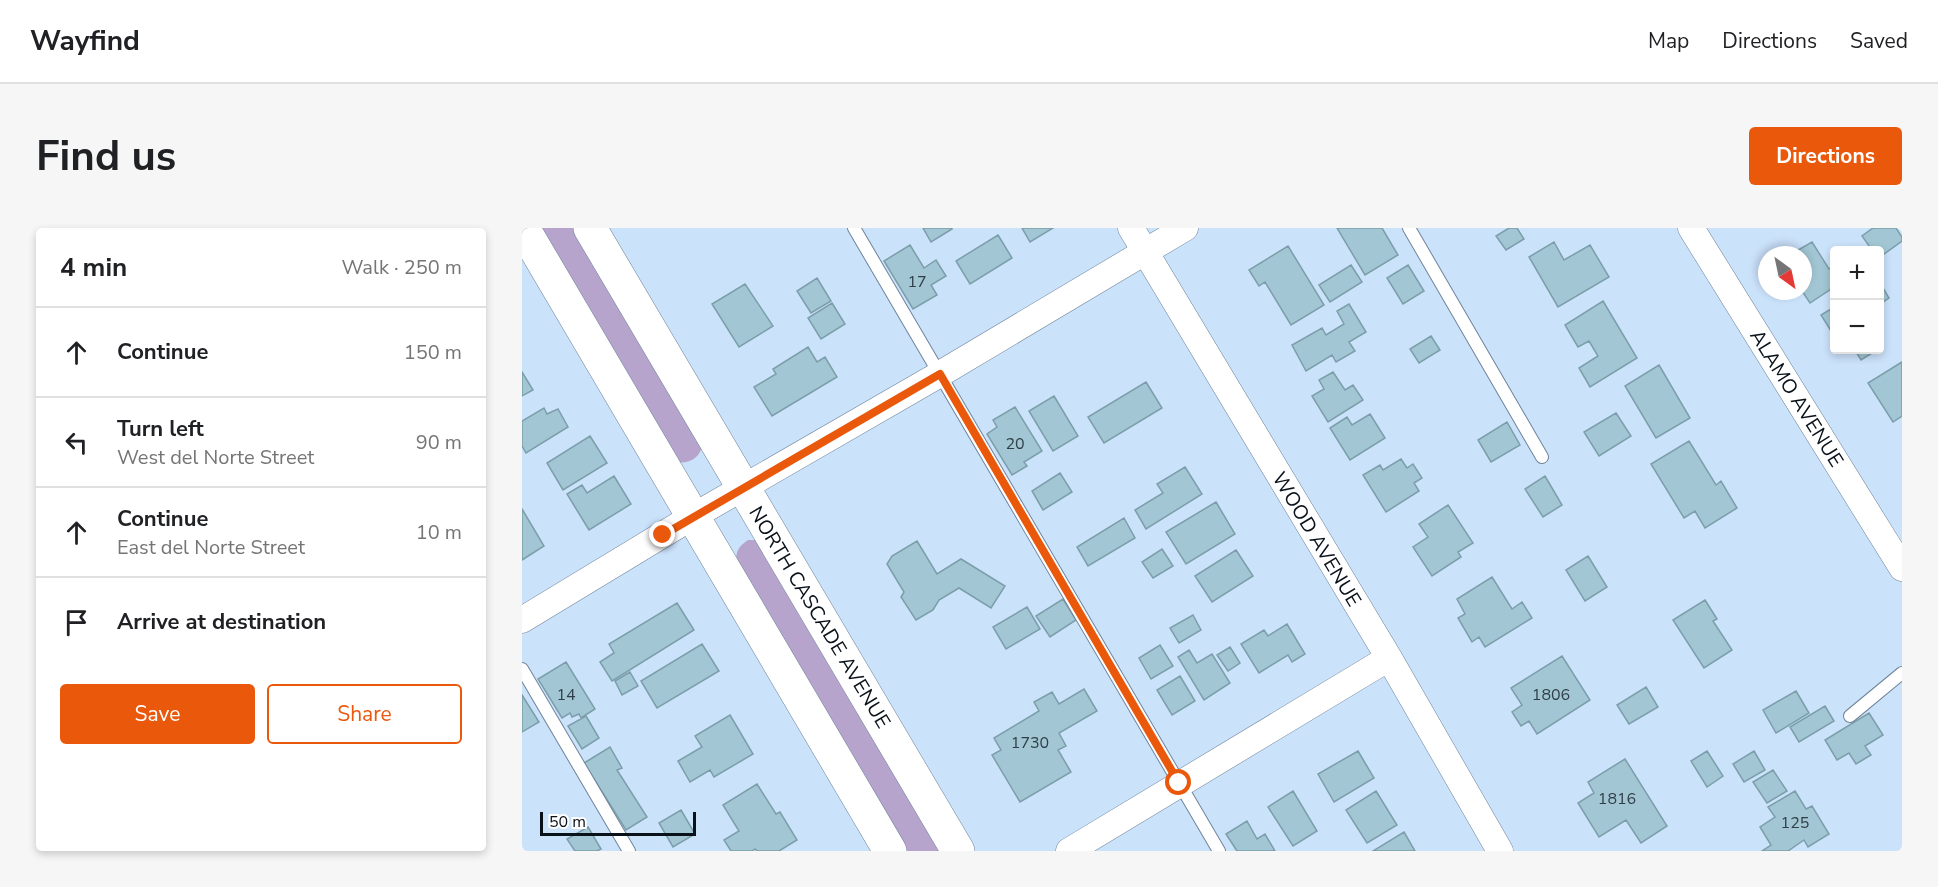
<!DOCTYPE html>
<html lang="en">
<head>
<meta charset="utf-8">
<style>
  body { margin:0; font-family:"Nunito Sans",sans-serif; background:#f6f6f6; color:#202124 }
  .controls { position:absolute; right:18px; top:18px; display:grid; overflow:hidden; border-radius:6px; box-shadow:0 3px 9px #0003 }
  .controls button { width:54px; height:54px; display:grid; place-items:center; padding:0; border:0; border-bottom:2px solid #e0e0e0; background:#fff; color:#202124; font:30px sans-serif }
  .compass { position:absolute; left:1236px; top:18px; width:54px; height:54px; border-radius:50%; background:#fff; box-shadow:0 3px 9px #0003; rotate:147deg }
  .scale { position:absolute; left:18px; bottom:15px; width:156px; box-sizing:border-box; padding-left:6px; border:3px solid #091119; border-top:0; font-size:16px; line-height:21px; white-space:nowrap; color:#091119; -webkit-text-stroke:4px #fff; paint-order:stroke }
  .stop { position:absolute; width:18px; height:18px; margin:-14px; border:4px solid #ea580c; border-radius:50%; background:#fff }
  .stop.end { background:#ea580c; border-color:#fff; box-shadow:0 2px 6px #0008 }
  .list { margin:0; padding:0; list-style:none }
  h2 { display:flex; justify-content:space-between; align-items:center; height:78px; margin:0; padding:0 24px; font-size:26px }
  h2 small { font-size:20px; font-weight:400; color:#757577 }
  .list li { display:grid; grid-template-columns:39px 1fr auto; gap:18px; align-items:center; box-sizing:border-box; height:90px; padding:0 24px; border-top:2px solid #e0e0e0 }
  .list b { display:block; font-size:22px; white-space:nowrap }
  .list p { margin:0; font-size:20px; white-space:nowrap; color:#757577 }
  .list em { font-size:20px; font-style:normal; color:#757577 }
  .actions { display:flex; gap:12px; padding:18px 24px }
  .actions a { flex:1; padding:14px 0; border:2px solid #ea580c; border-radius:6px; text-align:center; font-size:21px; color:#ea580c }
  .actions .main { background:#ea580c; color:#fff }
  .icon { flex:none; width:33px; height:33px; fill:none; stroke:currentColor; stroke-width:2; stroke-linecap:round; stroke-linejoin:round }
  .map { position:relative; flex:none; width:1380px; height:623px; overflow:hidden; border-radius:6px }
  header { display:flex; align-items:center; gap:36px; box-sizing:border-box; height:84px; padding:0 30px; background:#fff; border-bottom:2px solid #e0e0e0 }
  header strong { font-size:28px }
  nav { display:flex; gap:33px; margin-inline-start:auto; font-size:21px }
  .intro { display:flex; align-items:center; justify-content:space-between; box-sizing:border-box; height:144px; padding:0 36px }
  h1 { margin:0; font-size:42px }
  .button { padding:15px 27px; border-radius:6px; background:#ea580c; color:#fff; font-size:21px; font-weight:700 }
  main { display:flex; gap:36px; padding:0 36px }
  aside { flex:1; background:#fff; border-radius:6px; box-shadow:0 3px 9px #0003 }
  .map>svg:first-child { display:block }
  .green { fill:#b6a4cc }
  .building { fill:#a2c6d3; stroke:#7b9eaa; stroke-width:1.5 }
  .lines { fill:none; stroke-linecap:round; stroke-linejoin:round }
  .lane-casing { stroke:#6f849b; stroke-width:14 }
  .street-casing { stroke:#6f849b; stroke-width:27 }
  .secondary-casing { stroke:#6f849b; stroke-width:34 }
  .lane { stroke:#fff; stroke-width:12 }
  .street { stroke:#fff; stroke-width:26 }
  .secondary { stroke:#fff; stroke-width:33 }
  .route { stroke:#ea580c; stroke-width:8 }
  .labels { text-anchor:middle; stroke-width:5; stroke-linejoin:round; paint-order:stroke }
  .number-label { font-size:16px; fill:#2f3e48 }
  .street-label { font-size:20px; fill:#091119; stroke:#fff }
</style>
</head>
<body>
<header>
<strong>Wayfind</strong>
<nav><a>Map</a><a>Directions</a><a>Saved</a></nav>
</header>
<div class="intro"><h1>Find us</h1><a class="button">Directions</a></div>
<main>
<aside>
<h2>4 min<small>Walk · 250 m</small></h2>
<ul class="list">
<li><svg class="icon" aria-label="ahead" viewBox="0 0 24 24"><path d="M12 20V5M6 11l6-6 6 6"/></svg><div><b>Continue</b></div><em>150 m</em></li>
<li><svg class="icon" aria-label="left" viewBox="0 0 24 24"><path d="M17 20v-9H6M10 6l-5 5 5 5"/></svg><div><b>Turn left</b><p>West del Norte Street</p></div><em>90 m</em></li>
<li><svg class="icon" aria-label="ahead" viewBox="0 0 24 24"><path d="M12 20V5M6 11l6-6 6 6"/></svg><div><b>Continue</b><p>East del Norte Street</p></div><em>10 m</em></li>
<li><svg class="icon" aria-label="arrive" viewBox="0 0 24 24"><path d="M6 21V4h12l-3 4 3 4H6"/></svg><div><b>Arrive at destination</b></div></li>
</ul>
<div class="actions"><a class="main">Save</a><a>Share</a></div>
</aside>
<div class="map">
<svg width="1380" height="623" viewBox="0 0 1380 623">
  <rect width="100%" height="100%" fill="#cbe2fb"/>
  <path class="green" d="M15,0h40l127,214c-5,17 -13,22 -30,20z
    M226,312h7l189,311h-38l-170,-288c0,-12 2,-16 12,-23z"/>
  <path class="building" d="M401,0h29v1l-21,13z
    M500,0h31l-23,14z
    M815,0h45l16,27 -33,20z
    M987,0h8l7,11 -18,11 -10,-14z
    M1351,0h23l6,9v4l-22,16v-7h-8l-10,-14z
    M476,7l14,23 -42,26 -14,-23z
    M1032,14l10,18 26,-15 19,32 -51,30 -29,-50z
    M1290,14l17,27 5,-4v22l-24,16 -8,-12 1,-36 -10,-2z
    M388,17l14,23 12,-8 10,16 -15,9 6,10 -24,14 -29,-48z
    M766,18l36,59 -33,20 -26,-43 -6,4 -10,-16z
    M829,37l11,17 -32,20 -11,-17z
    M886,37l16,26 -21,13 -16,-26z
    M295,50l14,23 -20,12 -14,-22z
    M1358,55l9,15 -9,6z
    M223,56l28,42 -34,21 -27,-43z
    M1081,73l34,57 -47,29 -11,-19 19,-12 -9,-15 -11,6 -13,-22z
    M310,75l13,21 -24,15 -13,-21z
    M827,76l17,28 -17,10 6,9 -19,11 -4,-7 -26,16 -14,-26 30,-17 4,7 18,-11 -7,-13z
    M1312,79v22l-3,2 -10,-16z
    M909,108l9,14 -21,13 -9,-14z
    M286,119l9,15 8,-5 12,20 -65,39 -18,-29 22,-13 -3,-5z
    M1333,122h22l-16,10z
    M1380,134v54l-9,6 -25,-39z
    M1137,137l31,53 -34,20 -31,-52z
    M0,144l11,18 -11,6z
    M811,144l12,18 8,-5 10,15 -35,22 -16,-26 12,-7 -5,-9z
    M624,154l16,26 -58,35 -16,-26z
    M532,168l24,40 -25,15 -24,-40z
    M493,179l27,44 -18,11 3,4 -15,9 -25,-41 10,-7 -4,-7z
    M22,180l3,6 11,-5 10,18 -42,26 -4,-7v-25z
    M1094,185l15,23 -32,20 -15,-24z
    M848,186l15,24 -35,22 -20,-32 17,-11 5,8z
    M985,194l13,23 -29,17 -13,-22z
    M68,208l17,27 -44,27 -16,-27z
    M1167,213l27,44 5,-4 16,27 -32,20 -10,-17 -11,7 -33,-54z
    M879,231l6,9 6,-4 9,14 -8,5 5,8 -33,21 -23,-37 17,-10 3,5z
    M663,239l17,27 -56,35 -11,-19 28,-17 -6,-9z
    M538,245l12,19 -29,18 -11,-19z
    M92,248l17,28 -42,26 -22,-36 15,-9 5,8z
    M1023,248l17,29 -19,12 -18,-28z
    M694,274l19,32 -49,30 -20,-32z
    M926,277l25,38 -15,9 3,5 -29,19 -19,-29 15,-10 -9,-13z
    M0,281l22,37 -22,14z
    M602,290l11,20 -47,28 -11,-19z
    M395,313l20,33 24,-15 44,27 -14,22 -32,-20 -20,12 -6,10 -17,10 -15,-23 3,-5 -17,-28 5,-8z
    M640,321l11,17 -20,12 -11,-16z
    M714,322l17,26 -41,26 -17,-26z
    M1066,328l19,31 -22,14 -19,-31z
    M970,349l20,32 10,-7 10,16 -47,29 -6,-10 -7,5 -14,-24 7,-4 -8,-15z
    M541,371l13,21 -26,17 -14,-21z
    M1183,372l12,19 -4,2 19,29 -28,18 -31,-48z
    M155,375l17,27 -82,51 -12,-19 14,-9 -5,-9z
    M505,379l13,22 -34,20 -13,-22z
    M671,387l8,15 -22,13 -9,-15z
    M765,396l18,30 -13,8 -4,-7 -29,18 -18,-29 23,-14 4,6z
    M180,416l17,27 -62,37 -16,-27z
    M638,417l13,21 -22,13 -12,-21z
    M708,419l10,16 -12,8 -11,-16z
    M667,422l8,13 15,-9 18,29 -26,17 -26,-43z
    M1040,428l28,44 -53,34 -8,-13 -8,5 -9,-14 10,-7 -11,-17z
    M44,434l29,47 -14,9 -2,-4 -7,3 -2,-4 -8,5 -24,-39z
    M108,444l8,14 -16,9 -7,-14z
    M658,448l15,25 -23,14 -15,-25z
    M1124,459l12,20 -29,17 -12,-19z
    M562,461l13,22 -38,22 7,13 -8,4 13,22 -51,30 -28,-47 9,-5 -7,-12 45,-27 -5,-9 18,-10 7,12z
    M1274,463l13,22 -33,20 -13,-23z
    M0,467l17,27 -17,10z
    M1303,478l9,15 -35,21 -9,-15z
    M1347,485l14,22 -18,11 6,9 -15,9 -7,-11 -12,7 -12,-20z
    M208,487l23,39 -39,23 -4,-7 -20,12 -12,-21 24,-14 -7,-11z
    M64,488l13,22 -17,11 -14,-23z
    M88,519l12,21 -5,2 30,47 -21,13 -42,-67z
    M836,523l16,27 -40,24 -16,-28z
    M1185,523l16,25 -16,11 -16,-26z
    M1232,523l11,19 -21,12 -11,-18z
    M1103,531l42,67 -26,17 -15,-23 -27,17 -21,-34 16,-10 -6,-11z
    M1251,542l14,21 -20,12 -14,-21z
    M235,556l19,30 4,-2 17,28 -18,11h-22l-2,-2 -3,2h-21l-7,-11 15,-9 -16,-26z
    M771,563l24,40 -24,15 -25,-39z
    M854,563l21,34 -30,18 -21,-33z
    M1273,563l11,18 6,-3 17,28 -21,13 -4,-7 -16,11h-26l9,-6 -11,-18 15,-10 -7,-10z
    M159,582l14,24 -22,13 -14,-24z
    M725,593l10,18 8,-5 10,17h-38l-11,-17z
    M66,599l13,22 -4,2h-22l-8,-12z
    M882,604l11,19h-42z"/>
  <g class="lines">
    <g class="lane-casing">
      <path id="lane" d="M332,0l365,623
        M887,0l133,229
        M0,441l107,182
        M1328,488l52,-43"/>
    </g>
    <g class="street-casing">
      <path id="street" d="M609,0l258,430 111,193
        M1169,0l211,340
        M0,392l170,-103 248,-143 245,-146
        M547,623l320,-193"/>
    </g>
    <g class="secondary-casing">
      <path id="secondary" d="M1,0l367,623
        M68,0l368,623"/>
    </g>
    <use href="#lane" class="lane"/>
    <use href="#street" class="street"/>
    <use href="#secondary" class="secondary"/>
  </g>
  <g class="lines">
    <path class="route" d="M141,307l277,-161 239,409"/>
  </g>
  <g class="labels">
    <g class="number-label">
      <text x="395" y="59">17</text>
      <text x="493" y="221">20</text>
      <text x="44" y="472">14</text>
      <text x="1029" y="472">1806</text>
      <text x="508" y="520">1730</text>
      <text x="1095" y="576">1816</text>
      <text x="1273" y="600">125</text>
    </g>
    <g class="street-label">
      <text transform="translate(1275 170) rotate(58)" y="7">ALAMO AVENUE</text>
      <text transform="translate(795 311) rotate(59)" y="7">WOOD AVENUE</text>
      <text transform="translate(298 389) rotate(59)" y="7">NORTH CASCADE AVENUE</text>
    </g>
  </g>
</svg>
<div class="controls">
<button>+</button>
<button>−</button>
</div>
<svg class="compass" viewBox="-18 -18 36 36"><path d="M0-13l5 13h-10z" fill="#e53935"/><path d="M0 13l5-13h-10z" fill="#757577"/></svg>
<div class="scale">50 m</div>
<div class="stop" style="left:657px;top:555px"></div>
<div class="stop end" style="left:141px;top:307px"></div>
</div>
</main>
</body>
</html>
